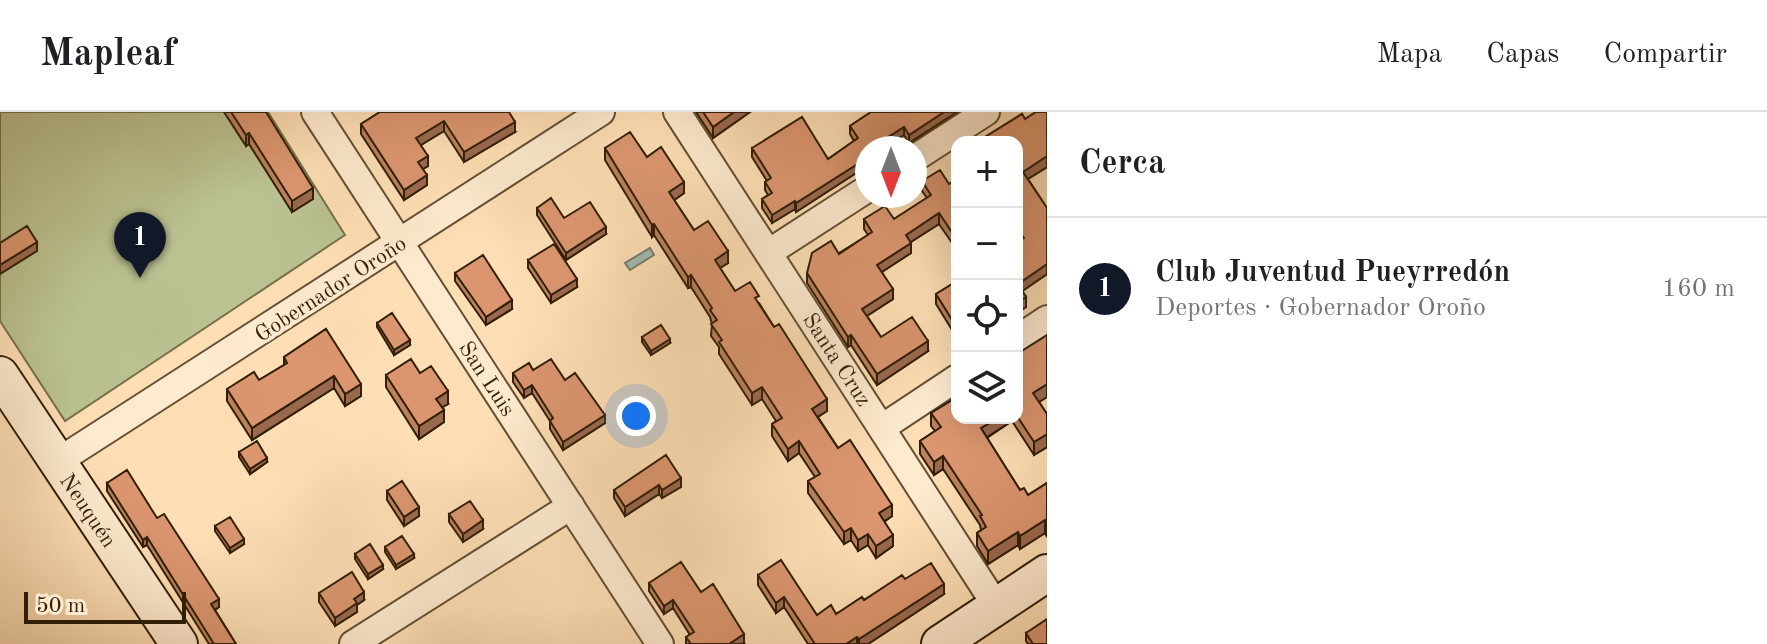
<!DOCTYPE html>
<html lang="es">
<head>
<meta charset="utf-8">
<style>
  body { margin:0; font-family:"Old Standard TT",serif; background:#f6f6f6; color:#202124 }
  .controls { position:absolute; right:24px; top:24px; display:grid; overflow:hidden; border-radius:16px; box-shadow:0 8px 32px #0002 }
  .controls button { width:72px; height:72px; display:grid; place-items:center; padding:0; border:0; border-bottom:2px solid #e0e0e0; background:#fff; color:#202124; font:40px sans-serif }
  .compass { position:absolute; left:855px; top:24px; width:72px; height:72px; border-radius:50%; background:#fff; box-shadow:0 8px 32px #0002; rotate:180deg }
  .scale { position:absolute; left:24px; bottom:20px; width:162px; box-sizing:border-box; padding-left:8px; border:4px solid #311f06; border-top:0; font-size:22px; line-height:28px; white-space:nowrap; color:#311f06; -webkit-text-stroke:6px #feeacf; paint-order:stroke }
  .you { position:absolute; left:636px; top:304px; width:28px; height:28px; margin:-20px; border:6px solid #fff; border-radius:50%; background:#1a73e8; box-shadow:0 0 0 12px #1a73e833 }
  .badge { display:grid; place-items:center; width:52px; height:52px; border-radius:50%; background:#111827; color:#fff; font-size:26px; font-weight:700 }
  .pin { position:absolute; translate:-50% -66px; filter:drop-shadow(0 2px 4px #0008) }
  .pin::after { content:''; position:absolute; top:42px; width:28px; height:24px; background:inherit; clip-path:polygon(0 0,100% 0,50% 100%) }
  .list { margin:0; padding:0; list-style:none }
  h2 { display:flex; justify-content:space-between; align-items:center; height:104px; margin:0; padding:0 32px; font-size:34px }
  h2 small { font-size:26px; font-weight:400; color:#757577 }
  .list li { display:grid; grid-template-columns:52px 1fr auto; gap:24px; align-items:center; box-sizing:border-box; height:144px; padding:0 32px; border-top:2px solid #e0e0e0 }
  .list b { display:block; font-size:30px; white-space:nowrap }
  .list p { margin:0; font-size:26px; white-space:nowrap; color:#757577 }
  .list em { font-size:26px; font-style:normal; color:#757577 }
  .icon { flex:none; width:44px; height:44px; fill:none; stroke:currentColor; stroke-width:2; stroke-linecap:round; stroke-linejoin:round }
  .map { position:relative; flex:none; width:1047px; height:532px; overflow:hidden }
  header { display:flex; align-items:center; gap:48px; box-sizing:border-box; height:112px; padding:0 40px; background:#fff; border-bottom:2px solid #e0e0e0 }
  header strong { font-size:38px }
  nav { display:flex; gap:44px; margin-inline-start:auto; font-size:28px }
  main { display:flex }
  aside { flex:1; background:#fff }
  .map>svg:first-child { display:block }
  .green { fill:#bbc291; stroke:#76704c; stroke-width:2 }
  .water { fill:#a0bcb1; stroke:#747d6d; stroke-width:2 }
  .lines { fill:none; stroke-linecap:round; stroke-linejoin:round }
  .street-casing { stroke:#644f32; stroke-width:30 }
  .secondary-casing { stroke:#311f06; stroke-width:40 }
  .street { stroke:#feeacf; stroke-width:26 }
  .secondary { stroke:#feeacf; stroke-width:36 }
  .wall { fill:#bc815f; stroke:#311f06; stroke-width:2 }
  .shaded-wall { fill:#99694e; stroke:#311f06; stroke-width:2 }
  .building { fill:#db966f; stroke:#311f06; stroke-width:2 }
  .labels { text-anchor:middle; stroke-width:7; stroke-linejoin:round; paint-order:stroke }
  .street-label { font-size:22px; fill:#311f06; stroke:#feeacf }
</style>
</head>
<body>
<header>
<strong>Mapleaf</strong>
<nav><a>Mapa</a><a>Capas</a><a>Compartir</a></nav>
</header>
<main>
<div class="map">
<svg width="1047" height="532" viewBox="0 0 1047 532">
  <rect width="100%" height="100%" fill="#fedfb5"/>
  <filter id="stains"><feTurbulence type="fractalNoise" baseFrequency=".0025" numOctaves="4"/><feColorMatrix values="0 0 0 0 .2 0 0 0 0 .09 0 0 0 0 .02 0 0 0 .5 -.17"/></filter>
  <radialGradient id="worn" r=".72"><stop offset=".6" stop-color="#630" stop-opacity="0"/><stop offset="1" stop-color="#630" stop-opacity=".3"/></radialGradient>
  <path class="green" d="M0,0h268l77,123 -280,186 -65,-100z"/>
  <path class="water" d="M650,136l4,7 -24,15 -5,-7z"/>
  <g class="lines">
    <g class="street-casing">
      <path id="street" d="M315,0l345,532
        M677,0l320,495
        M915,46l71,-46
        M768,141l99,-64
        M1017,227l30,-20
        M883,315l74,-49
        M57,350l544,-350
        M353,532l218,-138"/>
    </g>
    <g class="secondary-casing">
      <path id="secondary" d="M0,263l179,269
        M940,532l107,-71"/>
    </g>
    <use href="#street" class="street"/>
    <use href="#secondary" class="secondary"/>
  </g>
  <path class="wall" d="M224,0h42l47,87 -21,13 -43,-68 -3,2z
    M380,0l135,20 -51,30 -20,-31 -23,14 7,21 -5,3 4,16 -23,15 -43,-66v-10z
    M696,0h54l-37,26z
    M871,0h86l-48,31 -5,-8 -37,13v18l-71,46 -1,-3 -23,14 -10,-15v-9l6,-4 -3,-5v-8l2,-1 -15,-24v-9l76,11 26,-18 -4,-7v-8z
    M1036,0h11v55l-19,12 19,29v66l-25,17 4,6v10l-9,6v-71l2,-1 -2,-3v-96h-32v-5l37,-23 3,5z
    M605,36l42,9 37,36 -10,7 20,30 34,33 -8,5 15,23 24,12 68,108 -9,6 20,31 54,68 -8,6 9,24 -17,12 -8,-13 -10,6 -7,-11 -7,4 -36,-51v-12l7,-4 -16,-24 -11,8 -16,-25v-12l4,-3 -14,-22 -10,6 -33,-51v-7l-8,-11 1,-12 -2,-7 -19,-30 -3,1 -34,-53 -2,2 -47,-77z
    M957,67v71l-18,-26 -28,18v11l-29,19 11,27 -26,17 14,21 47,14 -51,34 -26,-40 -3,2 -41,-64v-10l61,-38 -4,-6v-10h30l33,-21 -5,-7v-10l27,3z
    M537,96l27,10 42,16 -40,26 -29,-45z
    M528,148l49,27 -26,16 -23,-35z
    M455,161l57,36 -26,16 -31,-44z
    M957,169l-3,52 -18,-29v-10z
    M377,211l33,22 -16,10 -17,-28z
    M326,217l35,67 -16,10 -11,-18 -82,52 -25,-39v-12l32,-9 25,-15v-8z
    M642,225l28,6 -19,12 -9,-13z
    M1017,242l22,48 8,12v33l-13,8 -22,-34 -25,17 33,52 8,5 19,-12v54l-2,-4 -25,16 -2,-4 -30,19 -11,-18v-13l4,-3 -1,-5 -37,-56 -9,6 -14,-21v-13l15,-10 -4,-5v-13l26,5h60z
    M533,258l32,10 40,43 -42,27 -13,-21v-8l-18,-28 -8,5 -11,-16v-9z
    M386,263l62,29 -6,3 2,15 -25,17 -33,-52z
    M239,340l28,10 -17,12 -11,-17z
    M681,366v9l-19,11 -3,-4 -34,22 -11,-18v-8z
    M107,371l50,35 62,89 -4,3 21,34h-27l-62,-99 -4,2 -36,-56z
    M387,379l32,25 -15,10 -17,-26z
    M449,402l34,15 -20,13 -14,-20z
    M215,414l29,18 -14,9 -15,-22z
    M385,435l29,11 -18,11 -11,-17z
    M355,442l28,15 -15,10 -13,-20z
    M758,463l59,40 19,-1 69,-35 39,15 -76,50h-60l-24,-37 -8,6 -18,-28z
    M649,471l52,9 43,51 -58,1v-7l4,-2 -17,-27 -9,6 -15,-23z
    M319,481l45,7 -7,5v7l-22,14 -16,-24z
    M1026,521l21,11h-19l-2,-3z"/>
  <path class="shaded-wall" d="M734,0h16l-37,26v-11z
    M944,0h13l-48,31v-8z
    M444,9v10l-28,17v-10z
    M515,10v10l-51,30v-10z
    M904,15v8l-20,13h-13z
    M249,21v11l-3,2v-11z
    M428,44v10l-10,6v-10z
    M1047,44v11l-24,15v-10z
    M867,46v8l-71,46v-9z
    M427,63v10l-23,15v-10z
    M684,70v11l-15,11v-12z
    M313,76v11l-21,13v-11z
    M795,89v8l-23,14v-8z
    M939,101v11l-33,21v-10z
    M654,112v11l-2,2v-12z
    M606,115v7l-40,26v-7z
    M37,130v9l-37,23v-9z
    M911,131v10l-34,22v-10z
    M728,139v12l-13,8v-11z
    M1047,152v10l-29,20v-10z
    M691,163v12l-3,1v-11z
    M577,167v8l-26,16v-8z
    M893,177v10l-31,20v-10z
    M1026,185v10l-9,6v-11z
    M512,188v9l-26,16v-8z
    M957,209v10l-3,2v-10z
    M851,223v10l-3,2v-10z
    M670,227v4l-19,12v-4z
    M410,228v5l-16,10v-5z
    M928,229v10l-51,34v-11z
    M334,264v12l-82,52v-12z
    M361,272v12l-16,10v-12z
    M1047,272v13l-14,9v-13z
    M532,273v8l-8,5v-8z
    M762,275v12l-10,6v-12z
    M448,279v13l-12,7v-12z
    M827,287v12l-15,9v-11z
    M444,298v12l-25,17v-13z
    M605,303v8l-42,27v-8z
    M998,306h14v3l-31,20v-13z
    M1047,322v13l-13,8v-13z
    M799,329v12l-11,8v-12z
    M943,344v13l-9,6v-13z
    M267,346v4l-17,12v-5z
    M681,366v9l-19,11v-8z
    M659,373v9l-34,22v-9z
    M892,393v11l-13,9v-12z
    M419,395v9l-15,10v-9z
    M483,408v9l-20,13v-8z
    M1045,408v13l-25,16v-13z
    M851,416v12l-7,4v-12z
    M1018,420v13l-30,19v-13z
    M868,422v11l-10,6v-11z
    M893,423v11l-17,12v-12z
    M147,425v8l-4,2v-7z
    M244,427v5l-14,9v-5z
    M414,442v4l-18,11v-4z
    M383,453v4l-15,10v-5z
    M944,472v10l-76,50h-9v-5z
    M364,480v8l-7,5v7l-22,14v-8l19,-19z
    M784,485v10l-8,6v-10z
    M219,487v8l-8,5v-8z
    M673,488v8l-9,6v-8z
    M744,522v9l-2,1h-13z
    M857,525v7h-11z"/>
  <path class="building" d="M231,0h35l47,76 -21,13 -43,-68 -3,2z
    M380,0h129l6,10 -51,30 -20,-31 -28,17 12,18 -10,6 9,13 -23,15 -43,-66z
    M703,0h31l-21,15z
    M871,0h73l-35,23 -5,-8 -33,21h-4v10l-71,45 -1,-2 -23,14 -10,-16 10,-6 -7,-11 6,-4 -19,-30 50,-31 26,42 30,-21 -8,-12z
    M1036,0h11v44l-24,16 24,36v56l-29,20 8,13 -9,5v-60l7,-4 -7,-10v-86h-29l-3,-5 37,-23 3,5z
    M630,20l17,25 14,-10 23,35 -15,10 25,38 14,-9 20,30 -13,9 20,31 15,-9 9,14 -4,2 19,29 5,-3 48,75 -15,10 26,39 12,-8 42,65 -13,8 14,22 -17,11 -8,-12 -10,6 -7,-12 -7,4 -36,-51 12,-7 -21,-33 -11,8 -16,-25 10,-6 -20,-31 -10,6 -33,-51 3,-2 -11,-16 6,-4 -7,-10 2,-2 -21,-33 -3,2 -34,-53 -2,1 -47,-77z
    M940,58l9,14 8,-5v61l-18,-27 -33,22 5,8 -34,22 16,24 -31,20 19,28 31,-20 16,24 -51,33 -26,-39 -3,2 -41,-64 5,-20 19,-12 8,13 33,-22 -8,-13 21,-13 9,13 37,-24 -9,-14z
    M551,86l13,20 26,-16 16,25 -40,26 -29,-45z
    M27,114l10,16 -37,23v-22z
    M554,132l23,35 -26,16 -23,-35z
    M483,143l29,45 -26,17 -31,-44z
    M957,169v40l-3,2 -18,-29z
    M392,201l18,27 -16,10 -17,-27z
    M661,213l9,14 -19,12 -9,-14z
    M326,217l35,55 -16,10 -11,-18 -82,52 -25,-39 27,-17 5,8 28,-17 -3,-6z
    M1047,223v49l-14,9 14,21v20l-13,8 -17,-26v-62z
    M411,247l9,14 11,-7 17,25 -12,8 8,11 -25,16 -33,-51z
    M551,247l14,21 10,-7 30,42 -42,27 -13,-21 3,-3 -21,-33 -8,5 -11,-17 16,-10 4,7z
    M957,285v21h41l-17,10 39,62 4,-2 4,7 19,-12v41l-2,-4 -25,16 -2,-4 -30,19 -11,-18 9,-6 -6,-11 2,-1 -39,-59 -9,6 -14,-21 21,-14 -10,-14z
    M257,329l10,17 -17,11 -11,-17z
    M666,343l15,23 -19,12 -3,-5 -34,22 -11,-17z
    M127,358l30,48 7,-4 55,85 -8,5 25,40h-22l-67,-107 -4,3 -36,-57z
    M402,369l17,26 -15,10 -17,-26z
    M470,389l13,19 -20,14 -14,-20z
    M230,405l14,22 -14,9 -15,-22z
    M402,424l12,18 -18,11 -11,-18z
    M370,432l13,21 -15,9 -13,-20z
    M781,448l36,55 14,-10 5,9 26,-17 2,3 38,-25 3,4 26,-16 13,21 -85,55 -2,-2 -11,7h-31l-31,-47 -8,6 -18,-28z
    M681,450l20,30 12,-8 31,50 -15,10h-38l-5,-7 8,-5 -21,-32 -9,6 -15,-23z
    M352,460l12,20 -10,7 3,4 -22,15 -16,-25z
    M1047,507v25h-14l-7,-11z"/>
  <g class="labels">
    <g class="street-label">
      <text transform="translate(330 176) rotate(-33)" y="8">Gobernador Oroño</text>
      <text transform="translate(838 247) rotate(57)" y="8">Santa Cruz</text>
      <text transform="translate(488 266) rotate(57)" y="8">San Luis</text>
      <text transform="translate(89 398) rotate(56)" y="8">Neuquén</text>
    </g>
  </g>
  <rect width="100%" height="100%" filter="url(#stains)"/>
  <rect width="100%" height="100%" fill="url(#worn)"/>
</svg>
<div class="controls">
<button>+</button>
<button>−</button>
<button><svg class="icon" aria-label="locate" viewBox="0 0 24 24"><circle cx="12" cy="12" r="6"/><path d="M12 2v4M12 18v4M2 12h4M18 12h4"/></svg></button>
<button><svg class="icon" aria-label="layers" viewBox="0 0 24 24"><path d="M12 4l9 5-9 5-9-5zM3 14l9 5 9-5"/></svg></button>
</div>
<svg class="compass" viewBox="-18 -18 36 36"><path d="M0-13l5 13h-10z" fill="#e53935"/><path d="M0 13l5-13h-10z" fill="#757577"/></svg>
<div class="scale">50 m</div>
<div class="you"></div>
<div class="pin badge" style="left:140px;top:166px">1</div>
</div>
<aside>
<h2>Cerca<small></small></h2>
<ul class="list">
<li><span class="badge">1</span><div><b>Club Juventud Pueyrredón</b><p>Deportes · Gobernador Oroño</p></div><em>160 m</em></li>
</ul>
</aside>
</main>
</body>
</html>
